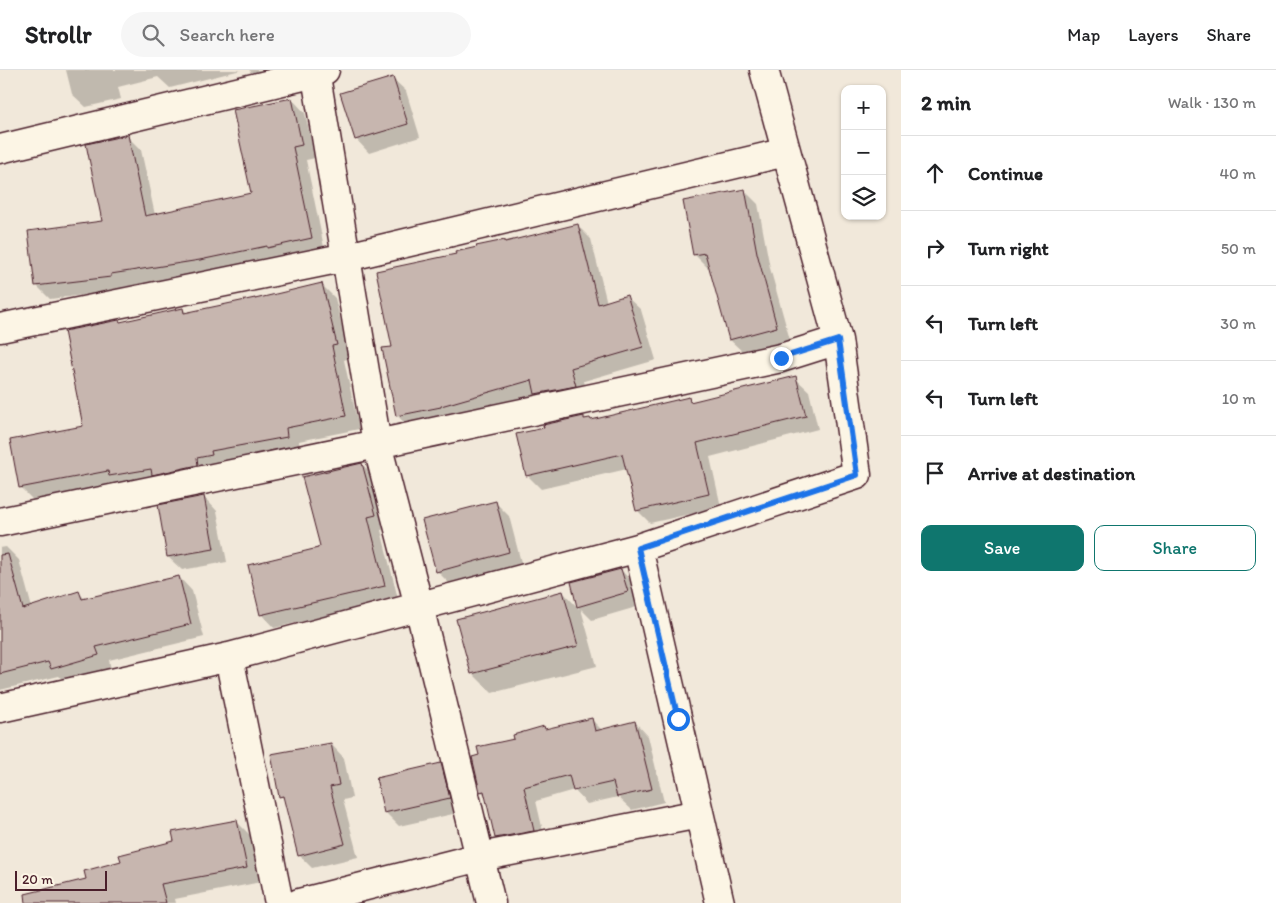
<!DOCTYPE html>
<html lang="en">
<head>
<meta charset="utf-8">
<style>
  body { margin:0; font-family:Itim,sans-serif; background:#f6f6f6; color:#202124 }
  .controls { position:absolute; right:15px; top:15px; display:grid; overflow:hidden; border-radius:10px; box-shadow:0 1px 4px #0004 }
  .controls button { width:45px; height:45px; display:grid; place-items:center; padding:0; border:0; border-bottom:1px solid #e0e0e0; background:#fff; color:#202124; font:25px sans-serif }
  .scale { position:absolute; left:15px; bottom:12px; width:92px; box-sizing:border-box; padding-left:5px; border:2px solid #4a1f2b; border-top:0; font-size:14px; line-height:18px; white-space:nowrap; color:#4a1f2b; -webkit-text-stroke:4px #fcf5e5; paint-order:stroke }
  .stop { position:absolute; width:15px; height:15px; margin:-11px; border:4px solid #1a73e8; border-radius:50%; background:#fff }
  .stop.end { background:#1a73e8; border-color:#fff; box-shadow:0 1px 5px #0008 }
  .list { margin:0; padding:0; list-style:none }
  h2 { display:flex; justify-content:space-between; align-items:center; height:65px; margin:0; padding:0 20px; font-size:21px }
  h2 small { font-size:16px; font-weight:400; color:#757577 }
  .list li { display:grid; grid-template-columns:32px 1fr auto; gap:15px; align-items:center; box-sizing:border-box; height:75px; padding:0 20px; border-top:1px solid #e0e0e0 }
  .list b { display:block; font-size:19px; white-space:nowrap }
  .list em { font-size:16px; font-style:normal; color:#757577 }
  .actions { display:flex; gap:10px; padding:15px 20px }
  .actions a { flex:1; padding:11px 0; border:1px solid #0f766e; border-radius:10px; text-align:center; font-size:18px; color:#0f766e }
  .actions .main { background:#0f766e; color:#fff }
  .icon { flex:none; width:28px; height:28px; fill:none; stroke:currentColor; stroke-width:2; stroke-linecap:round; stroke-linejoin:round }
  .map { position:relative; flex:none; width:901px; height:833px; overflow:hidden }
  header { display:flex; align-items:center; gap:30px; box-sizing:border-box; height:70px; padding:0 25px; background:#fff; border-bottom:1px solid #e0e0e0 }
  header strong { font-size:24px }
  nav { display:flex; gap:28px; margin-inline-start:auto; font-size:18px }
  .search { width:350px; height:45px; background:#f6f6f6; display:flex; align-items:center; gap:12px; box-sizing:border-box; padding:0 18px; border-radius:28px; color:#757577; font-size:19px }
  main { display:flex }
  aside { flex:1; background:#fff }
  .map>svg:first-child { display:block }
  .shadow { fill:#0003 }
  .building { fill:#c7b6af; stroke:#4a1f2b }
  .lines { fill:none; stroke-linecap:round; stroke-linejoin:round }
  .minor-casing { stroke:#4a1f2b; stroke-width:31 }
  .minor { stroke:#fcf5e5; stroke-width:28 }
  .route { stroke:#1a73e8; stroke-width:6 }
</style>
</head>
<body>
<header>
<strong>Strollr</strong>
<div class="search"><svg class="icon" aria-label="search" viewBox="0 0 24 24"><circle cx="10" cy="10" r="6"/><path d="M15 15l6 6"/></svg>Search here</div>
<nav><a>Map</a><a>Layers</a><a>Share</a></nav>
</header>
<main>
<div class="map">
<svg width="901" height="833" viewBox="0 0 901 833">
  <rect width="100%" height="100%" fill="#f1e8da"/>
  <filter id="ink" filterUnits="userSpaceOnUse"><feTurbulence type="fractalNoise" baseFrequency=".02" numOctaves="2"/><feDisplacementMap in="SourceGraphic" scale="10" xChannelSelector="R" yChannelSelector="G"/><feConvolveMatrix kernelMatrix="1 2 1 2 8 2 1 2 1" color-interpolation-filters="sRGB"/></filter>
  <g filter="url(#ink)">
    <path class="shadow" d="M66,0h175l-71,18 -12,-11 -40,10 3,12 -35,8 -14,-13z
      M249,0h13l-9,3z
      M392,8l14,13 14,46 -51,16 -13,-14z
      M292,29l13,14 10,45 -9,2 19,92 -111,21 -91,14 1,3 -74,9 -13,-13 67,-64 23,-86 14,14 14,65 97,-21z
      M745,121l13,13 12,64 20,72 -46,13 -14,-13 -20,-73 -2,1 -14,-14z
      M578,156l13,13 16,64 20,-6 14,13 15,50 -72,21 5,18 -39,8 -12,-12 -84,24 -44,10 -13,-14 -4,-67 64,-93 47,-14 2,2z
      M322,215l13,13 15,60 -6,2 15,69 -60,12 1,10 -266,50 -14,-14 64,-60 35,-106 2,2 62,-14 4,4z
      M795,308l14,13 9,38 -108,28 11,50 -71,16 -13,-13 -10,-41 -86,20 -14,-14 56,-58 3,3 5,1 98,-23 4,5z
      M362,394l14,14 12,51 -7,1 17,69 -124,29 -13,-14 60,-67z
      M204,427l13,14 10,51 -45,8 -14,-13z
      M495,432l14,14 13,50 -72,18 -13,-13z
      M6,477l13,13 13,48 47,-15 7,7 93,-23 13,14 12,46 -95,23 2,9 -46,13 -6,-6 -59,14v-142z
      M621,500l13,14 6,22 -48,14 -11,-11 16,57 -105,27 -19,-19 90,-82 16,17 -7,-26z
      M592,650l10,10 33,-8 13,14 16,66 -32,8 -14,-13 -31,7 -13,-14 -38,11 10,43 -36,7 -14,-13 -9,-41 -6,-6 34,-51 29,-12 2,2z
      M331,674l13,14 8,40 -9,2 15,57 -46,11 -13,-13 -14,-55 -4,-4z
      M441,695l13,13 8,34 -63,14 -14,-14z
      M236,751l15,15 10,46 -86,17 1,4h-142l54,-23 35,-18 52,-20z"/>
    <path class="building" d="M393,7l15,47 -53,16 -15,-47z
      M292,28l10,47 -9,2 19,91 -45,10v-2l-67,14 -89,14v3l-76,9 -7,-55 74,-10 -16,-77 42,-9 17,81 106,-23 -18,-83z
      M745,119l12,64 20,74 -48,13 -24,-87 -12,2 -10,-54z
      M578,154l20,80 29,-9 16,52 -72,21 5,18 -41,8 -3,-14 -91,26v1l-45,9 -14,-68 10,-1 -16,-76 80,-17 -1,-2 22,-5 -1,-1 29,-6v2z
      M322,213l15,62 -5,1 14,70 -60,12 1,9 -76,14 1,4 -15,3 1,7 -46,10 -1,-6 -42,7 -1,-5 -89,17 -9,-48 73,-14 -19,-95 55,-11 1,2 63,-14 1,5 71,-15v1z
      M796,306l10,40 -109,27 12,51 -73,17 -14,-57 -96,22 -10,-42 28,-6 -1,-3 41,-9v3l6,-1 1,2 98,-23 1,5z
      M362,393l14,52 -8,2 17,69 -125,29 -12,-50 70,-17v-1l2,-1 -18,-69z
      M204,426l10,53 -47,8 -9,-52z
      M496,431l13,51 -73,20 -14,-52z
      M8,484l15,55 56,-18 3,8 97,-23 12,48 -95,23 3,8 -48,14 -3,-7 -48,12v-119z
      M621,499l7,23 -51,15 -6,-25z
      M563,521l15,55 -107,28 -15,-55z
      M592,648l3,13 40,-10 17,68 -35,8 -4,-15 -40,9 -4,-16 -45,12 10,44 -39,7 -11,-47 -4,1 -8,-35 7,-2 -2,-8 37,-8 -1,-4 31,-9 1,3z
      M331,673l8,42 -9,2 15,57 -47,12 -15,-60 -4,1 -8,-43z
      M441,693l9,35 -66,15 -8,-35z
      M237,750l10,48 -86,16 5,19h-140l-1,-9 61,-15 -2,-8 37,-10 -2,-6 55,-14 -2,-9z"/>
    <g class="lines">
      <g class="minor-casing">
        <path id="minor" d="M315,0l62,374 42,162 72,297
          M0,79l316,-76 9,-3
          M0,258l347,-71 439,-105
          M0,452l377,-78 404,-86 57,-18 -74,-270
          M638,478l82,355
          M229,587l50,246
          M0,638l229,-51 409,-109 219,-73 -19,-135
          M299,833l181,-46 219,-43"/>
      </g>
      <use href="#minor" class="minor"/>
    </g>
  </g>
  <g class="lines" filter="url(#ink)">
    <path class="route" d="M678,649l-40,-171 219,-73 -19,-135 -57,18"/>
  </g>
</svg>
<div class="controls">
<button>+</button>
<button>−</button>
<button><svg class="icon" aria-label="layers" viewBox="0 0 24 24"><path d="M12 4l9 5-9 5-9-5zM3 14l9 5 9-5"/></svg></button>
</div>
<div class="scale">20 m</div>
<div class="stop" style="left:678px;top:649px"></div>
<div class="stop end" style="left:781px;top:288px"></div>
</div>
<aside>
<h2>2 min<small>Walk · 130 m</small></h2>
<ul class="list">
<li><svg class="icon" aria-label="ahead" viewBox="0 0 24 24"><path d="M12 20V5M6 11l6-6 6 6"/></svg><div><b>Continue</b></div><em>40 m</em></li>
<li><svg class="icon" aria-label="right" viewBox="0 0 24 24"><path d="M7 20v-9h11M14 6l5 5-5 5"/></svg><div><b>Turn right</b></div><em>50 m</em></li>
<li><svg class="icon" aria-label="left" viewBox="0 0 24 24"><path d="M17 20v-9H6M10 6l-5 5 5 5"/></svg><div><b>Turn left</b></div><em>30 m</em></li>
<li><svg class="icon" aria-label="left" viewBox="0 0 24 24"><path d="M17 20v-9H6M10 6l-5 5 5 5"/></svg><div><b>Turn left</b></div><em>10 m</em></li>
<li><svg class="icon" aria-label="arrive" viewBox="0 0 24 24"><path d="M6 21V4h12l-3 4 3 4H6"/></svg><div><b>Arrive at destination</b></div></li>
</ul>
<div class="actions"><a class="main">Save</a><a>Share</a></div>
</aside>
</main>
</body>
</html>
